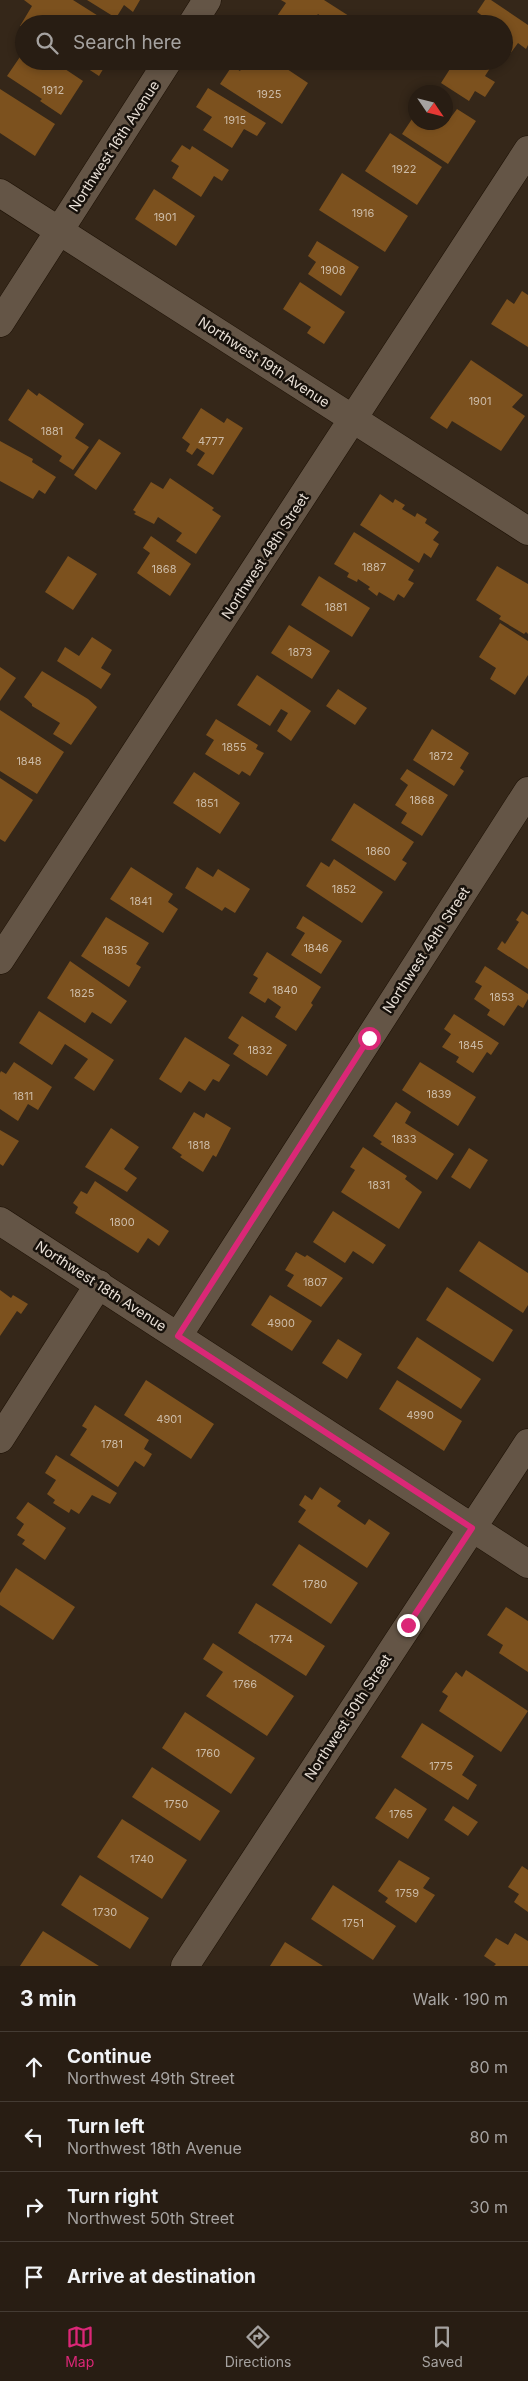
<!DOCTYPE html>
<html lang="en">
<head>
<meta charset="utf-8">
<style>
  body { margin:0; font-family:Inter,sans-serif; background:#342a21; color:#f1f3f6 }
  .compass { position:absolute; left:408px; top:85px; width:45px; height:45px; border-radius:50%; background:#281d13; box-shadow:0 2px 8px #0003; rotate:125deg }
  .stop { position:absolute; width:15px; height:15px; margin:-11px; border:4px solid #db2777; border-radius:50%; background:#fff }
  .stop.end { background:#db2777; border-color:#fff; box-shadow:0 1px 5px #0008 }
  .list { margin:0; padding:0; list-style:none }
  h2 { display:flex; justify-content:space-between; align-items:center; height:65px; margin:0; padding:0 20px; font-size:21px }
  h2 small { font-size:16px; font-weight:400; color:#a5a2a0 }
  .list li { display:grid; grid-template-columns:32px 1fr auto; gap:15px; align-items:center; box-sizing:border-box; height:70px; padding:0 20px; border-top:1px solid #443b33 }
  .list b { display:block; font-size:19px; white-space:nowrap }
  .list p { margin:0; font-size:16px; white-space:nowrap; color:#a5a2a0 }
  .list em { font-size:16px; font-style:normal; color:#a5a2a0 }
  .icon { flex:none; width:28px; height:28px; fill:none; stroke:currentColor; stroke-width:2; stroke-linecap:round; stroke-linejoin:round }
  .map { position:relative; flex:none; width:528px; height:1966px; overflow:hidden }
  .search { position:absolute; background:#281d13; box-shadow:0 2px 8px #0003; left:15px; right:15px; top:15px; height:55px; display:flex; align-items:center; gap:12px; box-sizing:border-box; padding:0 18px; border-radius:28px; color:#a5a2a0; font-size:19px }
  .sheet { height:345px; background:#281d13 }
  nav { display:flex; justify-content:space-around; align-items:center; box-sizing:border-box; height:70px; border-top:1px solid #443b33; background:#281d13; font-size:14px; color:#a5a2a0 }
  nav a { display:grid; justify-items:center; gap:2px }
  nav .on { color:#db2777 }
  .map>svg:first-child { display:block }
  .building { fill:#7c511e }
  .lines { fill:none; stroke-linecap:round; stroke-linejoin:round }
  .street-casing { stroke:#1c1004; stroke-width:29 }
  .street { stroke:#645546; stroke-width:28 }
  .route { stroke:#db2777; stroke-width:6 }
  .labels { text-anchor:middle; stroke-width:5; stroke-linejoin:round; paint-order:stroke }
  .number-label { font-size:11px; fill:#cdbca8 }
  .street-label { font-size:14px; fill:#e8dfd6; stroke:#17110b }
</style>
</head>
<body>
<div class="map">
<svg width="528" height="1966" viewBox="0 0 528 1966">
  <rect width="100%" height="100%" fill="#352719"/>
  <path class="building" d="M24,0h49l38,24h-87v4l-4,-2 12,-20z
    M87,0h53l-7,12 -9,-7 -8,13z
    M281,0h43l25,16 -4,8h-14l-13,-10 -7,10h-21l-13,-8 9,-13z
    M485,0h6l37,25v20l-2,4 -8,-6 -11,15 -3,-2v-32h-16l2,-3 -13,-9z
    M24,51v10h29l30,20 -22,34 -21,-14 2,-2 -35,-23z
    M76,61h32l-9,15z
    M246,61h29l33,22 -26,41 -62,-40 12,-18 8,5z
    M455,61h30l7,4 -7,11 10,6 -10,15 -10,-6 -6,10 -28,-18z
    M208,88l58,35 -9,13 -13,-7 -12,19 -29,-18 9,-13 -16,-10z
    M0,89l55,35 -20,32 -35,-23z
    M457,109l19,12 -28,43 -46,-30 14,-21v9h30v-3l2,2z
    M390,133l52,34 -25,38 -52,-34z
    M182,145l8,5 2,-4 37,24 -7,11 -8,-5 -13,21 -29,-19 7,-12 -8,-5z
    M342,173l66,43 -23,36 -66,-42z
    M154,189l41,27 -19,30 -41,-27z
    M317,241l42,26 -18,29 -33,-22 8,-12 -8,-6z
    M300,282l45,30 -21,32 -17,-11 4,-6 -28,-18z
    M522,291l6,4v52l-37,-23 16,-25 7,5z
    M471,360l52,35 -11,12 13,9 -24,35 -49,-30 -5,8 -17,-11z
    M28,389l9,7 2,-3 45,31 -9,14 14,9 -16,23 -14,-9 3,-5 -54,-36z
    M201,408l23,15 3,-5 16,10 -30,47 -16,-10 8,-12 -8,-5 -5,7 -6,-4 4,-7 -8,-6z
    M99,439l22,14 -25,37 -22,-15z
    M0,441l33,18 -1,3 24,15 -11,17 -6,-4 -6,9 -33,-18z
    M170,478l44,30 -2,2 9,6 -25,38 -20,-13 6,-8 -24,-16 -4,7 -20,-10 2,-2 -3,-2 18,-28 12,7z
    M380,494l13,9 2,-4 10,6 -3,4 13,8 2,-4 10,6 -2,4 14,9 -6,8 6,4 -8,14 -7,-5 -5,10 -59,-38z
    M354,532l60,38 -6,10 6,3 -10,15 -6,-4 -4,7 -15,-9 -2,4 -9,-7 2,-2 -12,-8 -1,3 -10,-5 2,-4 -15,-9z
    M151,536l40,28 -21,32 -33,-23 13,-20 -7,-5z
    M68,556l29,18 -24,36 -28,-18z
    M497,566l31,18v50l-2,-2 -2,2 -25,-15 2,-3 -25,-16z
    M319,576l51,32 -18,29 -51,-32z
    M500,623l28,18v34l-13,20 -25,-16 6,-11 -17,-11z
    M289,625l41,26 -18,28 -41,-26z
    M92,637l20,13 -11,18 10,6 -10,15 -44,-28 8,-14 14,9z
    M0,667l16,11 -16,23z
    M42,671l46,28 9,8 -26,38 -18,-11 7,-11 -28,-17v-2l-8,-7z
    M257,675l54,36 -20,30 -14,-10 11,-18 -7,-4 -11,17 -33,-21z
    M338,689l29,19 -12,17 -29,-19z
    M0,710l64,42 -27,42 -37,-23z
    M216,719l42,26 -2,4 8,4 -14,23 -8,-5 -3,4 -34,-21 9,-14 -8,-5z
    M432,729l37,24 -9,15 4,3 -10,15 -41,-26z
    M407,769l41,26 -26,41 -21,-13 6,-10 -12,-8 13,-20 -8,-6z
    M194,772l46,31 -20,31 -47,-31z
    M0,778l33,22 -28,42 -5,-3z
    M354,803l60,39 -12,18 5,3 -12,18 -64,-41z
    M334,859l49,33 -21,31 -56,-37 15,-24 8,5z
    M131,867l42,27 -5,8 10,7 -15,24 -53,-34z
    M197,867l16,10 5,-8 32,20 -15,24 -10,-6 -3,4 -37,-23z
    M522,911l6,4v54l-31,-20 5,-8 3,3 14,-22 -3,-2z
    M303,916l39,25 -21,33 -30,-19 14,-22 -9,-5z
    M106,917l43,26 -13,21 5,3 -12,20 -48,-31z
    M267,952l54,35 -10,16 2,2 -17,26 -21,-14 6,-10 -13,-9 -3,5 -16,-10 9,-15 -5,-3z
    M70,961l57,40 -16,23 -19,-12 -7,11 -38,-25z
    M485,966l43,28v5l-5,9 -5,-3 -14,21 -17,-11 3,-5 -16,-11 8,-13 -7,-4z
    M39,1011l75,49 -20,31 -20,-13 14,-19 -23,-15 -13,21 -33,-22z
    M454,1014l45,29 -8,12 -4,-3 -14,21 -17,-11 3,-5 -17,-10 9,-13 -7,-5z
    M242,1016l45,29 -20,31 -34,-22 6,-9 -11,-7z
    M185,1037l45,28 -11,17 -6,-3 -8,12 -16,-10 -8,12 -22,-14z
    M14,1062l38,25 -14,23 -10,-6 -10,17 -18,-12v-36l1,-2 5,3z
    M420,1062l56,35 -18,29 -56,-36z
    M396,1102l15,10 -6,11 49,31 -17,26 -57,-36 2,-2 -9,-6z
    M194,1112l10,6 2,-5 25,15 -15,29 -3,-2 -10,17 -23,-15 2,-2 -10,-7z
    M111,1128l28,19 -15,22 13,9 -10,14 -42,-25z
    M0,1130l19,11 -16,25 -3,-2z
    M363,1147l44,29 -2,3 17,13 -23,37 -58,-37 14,-22 -5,-3z
    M469,1148l19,12 -18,29 -19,-12z
    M95,1181l74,50 -10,15 -11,-8 -10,15 -63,-40 3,-6 -5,-4 8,-12 6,3z
    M333,1211l53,34 -13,19 -20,-13 -8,12 -32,-21z
    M479,1241l49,32v32l-5,8 -64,-42z
    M296,1252l9,5 2,-2 36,23 -22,29 -34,-21 7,-11 -9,-5z
    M447,1287l66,43 -20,32 -67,-42z
    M0,1290l11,8 2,-3 15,9 -7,10 -4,-3 -17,25z
    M270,1295l42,26 -20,30 -41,-26z
    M417,1337l64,42 -20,30 -64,-41z
    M338,1339l24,15 -15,25 -25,-16z
    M146,1380l68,44 -23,35 -67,-44z
    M397,1380l65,41 -18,30 -65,-42z
    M95,1405l54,35 -5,9 8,5 -4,7 -4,6 -9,-6 -17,26 -48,-32 17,-26 -5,-3z
    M56,1455l61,38 -7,11 -18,-9 -13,19 -8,-5 -2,4 -16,-10 2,-3 -8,-6 9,-14 -11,-7z
    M320,1487l21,14 -4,5 28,19 4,-6 21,14 -23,35 -69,-46 8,-12 -7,-5 6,-10 7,5z
    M28,1502l38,26 -21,32 -23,-16 3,-4 -8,-5 7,-11 -8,-6z
    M299,1544l59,39 -27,41 -59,-39z
    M16,1568l59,39 -22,33 -53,-35v-12z
    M256,1603l69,43 -19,30 -68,-43z
    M506,1607l22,14v51l-29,-19 4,-8 -16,-10z
    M213,1643l81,53 -27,40 -61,-40 17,-24 -20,-13z
    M466,1670l62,41 -27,41 -62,-41 9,-15 -6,-4 14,-20 6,5z
    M185,1712l70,46 -24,36 -69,-46z
    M422,1723l52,33 -12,19 15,10 -9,15 -67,-43z
    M152,1767l68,44 -20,30 -68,-44z
    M395,1788l32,21 -19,30 -33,-21z
    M453,1806l25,16 -10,14 -24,-16z
    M122,1819l65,41 -25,39 -65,-42z
    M399,1860l31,18 -7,10 12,7 -19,28 -31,-21 3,-4 -10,-7z
    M522,1866l6,4v42l-14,-10 5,-8 -11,-7z
    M80,1875l69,43 -19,31 -69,-44z
    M333,1885l63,41 -23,34 -62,-41z
    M43,1931l56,35h-79z
    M515,1933l13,8v25h-34l2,-2 -12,-8 12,-18 12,7z
    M285,1942l38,24h-53z"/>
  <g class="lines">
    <g class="street-casing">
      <path id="street" d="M192,24l15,-24
        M0,193l528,338
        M0,323l168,-262
        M0,960l528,-810
        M0,1221l528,343
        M178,1336l350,-545
        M0,1439l99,-155
        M185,1966l343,-523"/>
    </g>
    <use href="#street" class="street"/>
  </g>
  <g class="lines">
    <path class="route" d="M369,1038l-191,298 294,192 -64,97"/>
  </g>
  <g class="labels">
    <g class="number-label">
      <text x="53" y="94">1912</text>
      <text x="269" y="98">1925</text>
      <text x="235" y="124">1915</text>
      <text x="404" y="173">1922</text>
      <text x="363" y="217">1916</text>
      <text x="165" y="221">1901</text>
      <text x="333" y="274">1908</text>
      <text x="480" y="405">1901</text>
      <text x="52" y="435">1881</text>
      <text x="211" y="445">4777</text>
      <text x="374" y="571">1887</text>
      <text x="164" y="573">1868</text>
      <text x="336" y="611">1881</text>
      <text x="300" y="656">1873</text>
      <text x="234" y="751">1855</text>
      <text x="441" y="760">1872</text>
      <text x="29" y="765">1848</text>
      <text x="422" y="804">1868</text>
      <text x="207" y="807">1851</text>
      <text x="378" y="855">1860</text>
      <text x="344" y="893">1852</text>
      <text x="141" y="905">1841</text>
      <text x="316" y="952">1846</text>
      <text x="115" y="954">1835</text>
      <text x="285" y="994">1840</text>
      <text x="82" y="997">1825</text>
      <text x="502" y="1001">1853</text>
      <text x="471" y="1049">1845</text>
      <text x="260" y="1054">1832</text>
      <text x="439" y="1098">1839</text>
      <text x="23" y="1100">1811</text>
      <text x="404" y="1143">1833</text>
      <text x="199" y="1149">1818</text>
      <text x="379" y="1189">1831</text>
      <text x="122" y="1226">1800</text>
      <text x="315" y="1286">1807</text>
      <text x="281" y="1327">4900</text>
      <text x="420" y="1419">4990</text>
      <text x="169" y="1423">4901</text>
      <text x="112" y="1448">1781</text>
      <text x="315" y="1588">1780</text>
      <text x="281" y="1643">1774</text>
      <text x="245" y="1688">1766</text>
      <text x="208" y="1757">1760</text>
      <text x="441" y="1770">1775</text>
      <text x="176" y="1808">1750</text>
      <text x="401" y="1818">1765</text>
      <text x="142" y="1863">1740</text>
      <text x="407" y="1897">1759</text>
      <text x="105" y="1916">1730</text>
      <text x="353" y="1927">1751</text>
    </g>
    <g class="street-label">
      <text transform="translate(114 146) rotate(-57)" y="5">Northwest 16th Avenue</text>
      <text transform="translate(264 362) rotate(33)" y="5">Northwest 19th Avenue</text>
      <text transform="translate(265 556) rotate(-57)" y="5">Northwest 48th Street</text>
      <text transform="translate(426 950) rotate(-57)" y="5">Northwest 49th Street</text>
      <text transform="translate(101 1286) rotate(33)" y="5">Northwest 18th Avenue</text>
      <text transform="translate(348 1717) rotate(-57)" y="5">Northwest 50th Street</text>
    </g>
  </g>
</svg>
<svg class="compass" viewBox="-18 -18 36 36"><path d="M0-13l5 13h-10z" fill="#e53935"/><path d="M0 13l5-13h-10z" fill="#a5a2a0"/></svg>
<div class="stop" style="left:369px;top:1038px"></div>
<div class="stop end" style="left:408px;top:1625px"></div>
<div class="search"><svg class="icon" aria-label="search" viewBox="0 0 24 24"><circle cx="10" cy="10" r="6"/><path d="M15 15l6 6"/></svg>Search here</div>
</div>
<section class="sheet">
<h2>3 min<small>Walk · 190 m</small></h2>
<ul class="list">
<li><svg class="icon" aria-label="ahead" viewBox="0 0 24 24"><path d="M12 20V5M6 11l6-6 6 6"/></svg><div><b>Continue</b><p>Northwest 49th Street</p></div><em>80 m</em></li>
<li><svg class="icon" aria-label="left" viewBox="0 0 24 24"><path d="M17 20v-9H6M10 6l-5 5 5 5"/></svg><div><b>Turn left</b><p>Northwest 18th Avenue</p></div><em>80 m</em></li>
<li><svg class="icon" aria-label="right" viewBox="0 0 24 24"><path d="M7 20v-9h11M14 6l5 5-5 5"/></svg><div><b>Turn right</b><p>Northwest 50th Street</p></div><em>30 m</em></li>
<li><svg class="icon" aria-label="arrive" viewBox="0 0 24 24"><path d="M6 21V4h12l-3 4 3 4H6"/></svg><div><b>Arrive at destination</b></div></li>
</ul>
</section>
<nav>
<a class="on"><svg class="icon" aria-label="map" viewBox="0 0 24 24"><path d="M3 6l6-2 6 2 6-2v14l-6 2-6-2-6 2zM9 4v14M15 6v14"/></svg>Map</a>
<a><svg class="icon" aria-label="directions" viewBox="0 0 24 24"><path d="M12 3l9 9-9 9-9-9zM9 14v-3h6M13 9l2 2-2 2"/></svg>Directions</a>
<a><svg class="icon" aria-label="saved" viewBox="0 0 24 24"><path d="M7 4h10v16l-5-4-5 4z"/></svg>Saved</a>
</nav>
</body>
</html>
